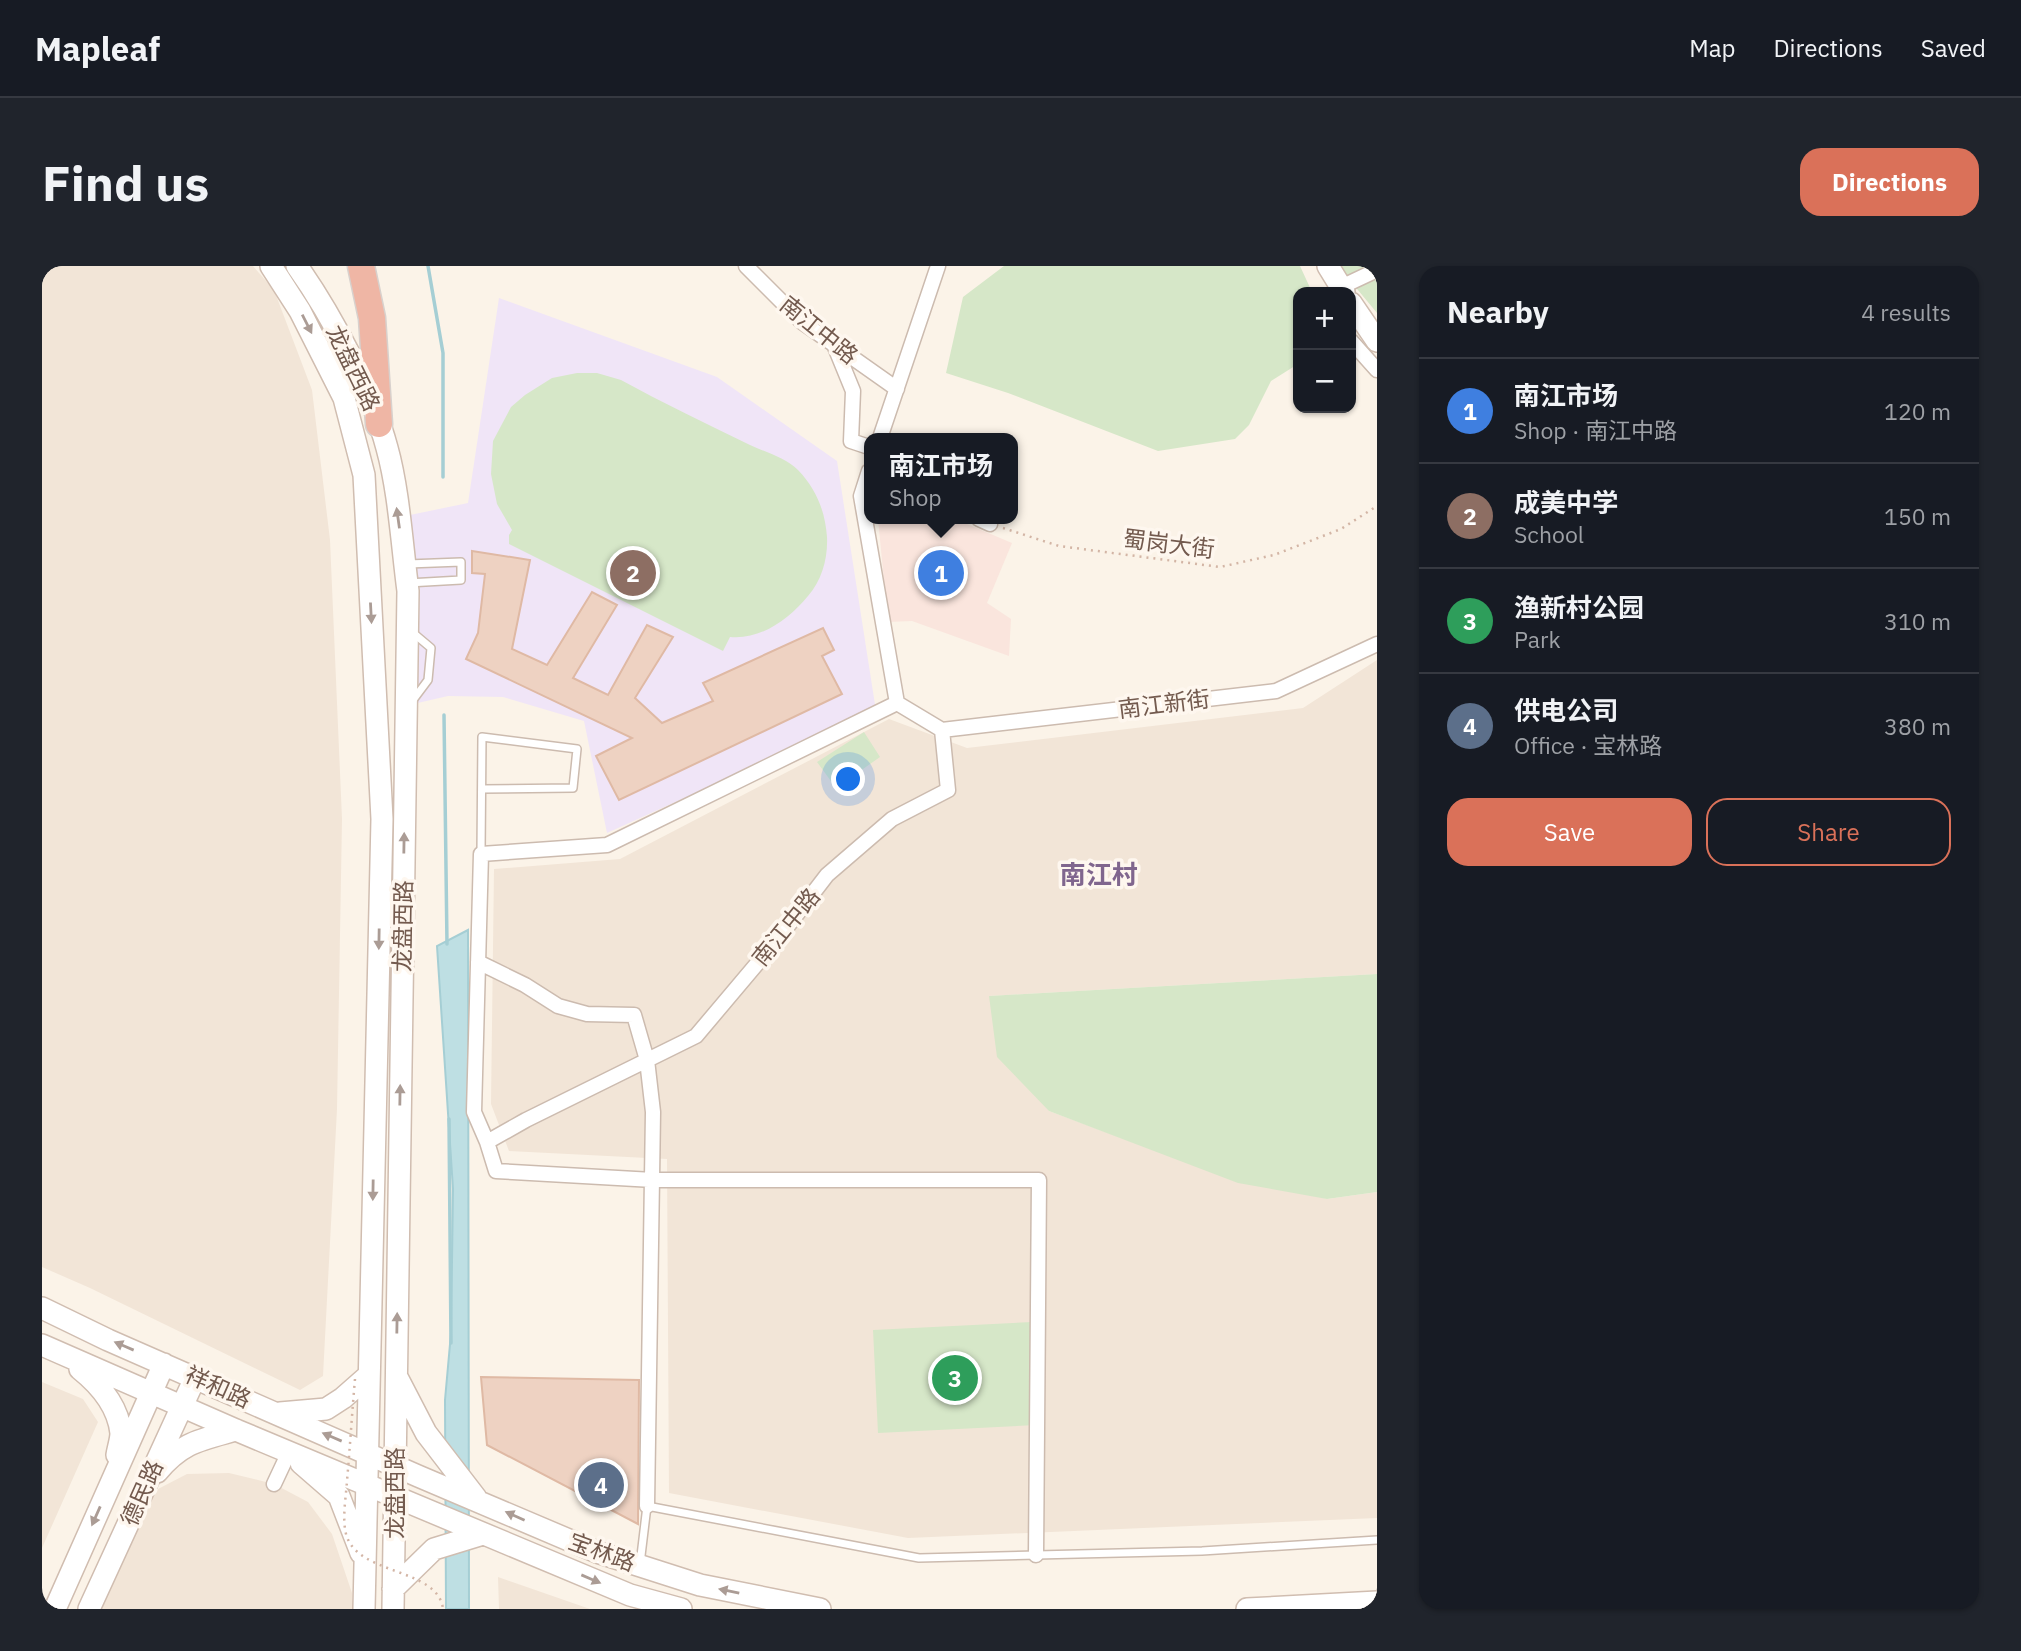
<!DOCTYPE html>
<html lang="en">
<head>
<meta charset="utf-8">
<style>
  body { margin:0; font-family:"IBM Plex Sans","Noto Sans SC",sans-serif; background:#20242c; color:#f1f3f6 }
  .controls { position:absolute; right:21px; top:21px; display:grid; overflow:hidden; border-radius:14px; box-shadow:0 2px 5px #0004 }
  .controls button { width:63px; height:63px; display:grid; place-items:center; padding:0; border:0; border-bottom:2px solid #363941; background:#171b24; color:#f1f3f6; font:35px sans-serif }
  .you { position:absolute; left:807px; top:514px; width:24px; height:24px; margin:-18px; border:5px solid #fff; border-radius:50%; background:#1a73e8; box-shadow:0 0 0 10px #1a73e833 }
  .badge { display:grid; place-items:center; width:46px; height:46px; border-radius:50%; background:#da7159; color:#fff; font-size:23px; font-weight:700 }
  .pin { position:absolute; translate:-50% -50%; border:4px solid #fff; box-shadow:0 2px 7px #0006 }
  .popup { position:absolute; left:822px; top:167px; width:154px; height:91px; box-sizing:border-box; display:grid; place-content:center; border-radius:14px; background:#171b24; filter:drop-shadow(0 2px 5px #0005); font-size:23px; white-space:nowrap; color:#9ea1a6 }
  .popup b { font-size:26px; color:#f1f3f6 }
  .popup::after { content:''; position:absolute; left:50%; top:100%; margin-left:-14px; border:14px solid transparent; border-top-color:#171b24 }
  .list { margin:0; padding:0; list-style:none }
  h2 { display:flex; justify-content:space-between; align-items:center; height:91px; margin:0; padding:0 28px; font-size:30px }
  h2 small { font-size:23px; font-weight:400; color:#9ea1a6 }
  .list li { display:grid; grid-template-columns:46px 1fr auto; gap:21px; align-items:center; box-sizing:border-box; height:105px; padding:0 28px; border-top:2px solid #363941 }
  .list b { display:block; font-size:26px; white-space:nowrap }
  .list p { margin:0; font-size:23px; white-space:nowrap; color:#9ea1a6 }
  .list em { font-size:23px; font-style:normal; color:#9ea1a6 }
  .actions { display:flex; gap:14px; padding:21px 28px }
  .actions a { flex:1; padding:16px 0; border:2px solid #da7159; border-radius:21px; text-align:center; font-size:24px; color:#da7159 }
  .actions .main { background:#da7159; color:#fff }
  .map { position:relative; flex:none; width:1335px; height:1343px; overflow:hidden; border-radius:21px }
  header { display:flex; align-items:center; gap:42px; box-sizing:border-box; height:98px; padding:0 35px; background:#171b24; border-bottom:2px solid #363941 }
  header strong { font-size:33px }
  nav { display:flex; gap:38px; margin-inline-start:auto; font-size:24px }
  .intro { display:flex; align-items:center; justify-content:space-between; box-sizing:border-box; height:168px; padding:0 42px }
  h1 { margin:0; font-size:49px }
  .button { padding:18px 32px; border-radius:21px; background:#da7159; color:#fff; font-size:24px; font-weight:700 }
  main { display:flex; gap:42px; padding:0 42px }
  aside { flex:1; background:#171b24; border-radius:21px; box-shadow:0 2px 5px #0004 }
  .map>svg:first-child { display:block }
  .residential { fill:#f2e5d7 }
  .commercial { fill:#fae5dd }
  .education { fill:#f0e5f7 }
  .green { fill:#d6e7c8 }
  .water { fill:#bedfe3; stroke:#a5ced4; stroke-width:2 }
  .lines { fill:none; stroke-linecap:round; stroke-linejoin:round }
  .stream { stroke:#a5ced4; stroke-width:3.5 }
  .building { fill:#eed2c2; stroke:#dfb9a4; stroke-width:2 }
  .lane-casing { stroke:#ccbbaf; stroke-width:10 }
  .street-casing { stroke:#ccbbaf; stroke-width:17 }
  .secondary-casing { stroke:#d0bdb0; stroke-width:24 }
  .highway-casing { stroke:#d8d1cd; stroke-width:29 }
  .path { stroke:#d3b5a5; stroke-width:2.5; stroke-dasharray:2 5; stroke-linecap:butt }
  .lane { stroke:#fff; stroke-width:7 }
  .street { stroke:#fff; stroke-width:14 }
  .secondary { stroke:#fff; stroke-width:21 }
  .highway { stroke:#efb6a5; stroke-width:26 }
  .path-bridge { stroke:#d3b5a5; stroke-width:2.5; stroke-dasharray:2 5; stroke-linecap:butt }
  .oneway { fill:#ab9c95 }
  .labels { text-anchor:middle; stroke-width:7; stroke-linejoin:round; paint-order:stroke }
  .street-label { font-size:23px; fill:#735a4e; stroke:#fef7ef }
  .quarter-label { font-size:26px; font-weight:bold; fill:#80668e; stroke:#fef7ef }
</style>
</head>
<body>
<header>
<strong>Mapleaf</strong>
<nav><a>Map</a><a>Directions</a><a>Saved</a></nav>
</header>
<div class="intro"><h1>Find us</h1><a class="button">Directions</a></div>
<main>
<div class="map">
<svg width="1335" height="1343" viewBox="0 0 1335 1343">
  <rect width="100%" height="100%" fill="#fbf3e8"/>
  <path class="residential" d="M0,0h211l21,24 38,100 18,150 12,279 -5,290 -14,267 -23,14 -210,-102 -48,-21z
    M1335,394v314l-388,22 60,115 97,36 181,52 50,-7v326l-469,20 -239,-45 -2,-334 -158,-8 -18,-47 3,-235 126,-10 269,-140 78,29 336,-40z
    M0,1116l41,17 15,23 -56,126z
    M187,1207l45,11 34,18 24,32 20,59v16h-250l33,-83 23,-37 29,-15z
    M456,1311l92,32h-91z"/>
  <path class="commercial" d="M836,253h77l57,24 -25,60 24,16 -2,37 -97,-35 -24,1z"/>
  <path class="education" d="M457,32l218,79 120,84 39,250 -269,122 -23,-112 -81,-24 -55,-1 -39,9 1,-190 58,-12z"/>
  <path class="green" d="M962,0h296l12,26h-14v72l-27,17 -22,44 -14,14 -77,12 -150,-58 -62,-20 17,-76z
    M1296,0h39v47z
    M535,107h20l24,7c42,23 86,44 129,65 15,7 36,13 48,25 18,19 27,40 29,67 1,21 -5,43 -19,59 -19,23 -47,44 -78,41l-7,14 -214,-107v-9l3,-5 -15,-26 -6,-30 2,-33 18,-34 14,-12 27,-17z
    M822,466l16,25 -44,31 -19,-26z
    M1335,708v218l-50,7 -89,-16 -189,-72 -52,-54 -8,-61z
    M990,1056l4,103 -158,8 -5,-103z"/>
  <path class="water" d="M426,664l1,679h-23l-1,-209 6,-67 2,-144 -16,-243z"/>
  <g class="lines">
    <path class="stream" d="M386,0l15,87v124
      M402,449l3,229
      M407,853l2,224"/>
  </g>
  <path class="building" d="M430,285l58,9 -18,89 35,16 45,-73 25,13 -44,73 35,17 39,-70 26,12 -38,61 27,25 51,-22 -10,-18 120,-55 11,22 -12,6 20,38 -223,106 -23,-44 36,-18 -166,-79 12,-26 7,-59 -13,-1z
    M439,1111l158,3 -1,144 -151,-79z"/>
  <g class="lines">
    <g class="lane-casing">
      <path id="lane" d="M366,317l53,-3v-18l-53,2
        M370,366l19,16 -3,32 -15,20
        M439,587l1,-116 95,12 -4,39 -91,1
        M598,1298l7,-58 272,52 283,-7 175,-11"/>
    </g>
    <g class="street-casing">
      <path id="street" d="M704,0l56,56 95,67
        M1299,21l36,-17
        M1309,75l26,29
        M793,81l18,44 -2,50 18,6
        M838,172l58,-172
        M827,205l-8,25 36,207 45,27 6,60 -56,29 -65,56 -50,65 -81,96 -170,84 -39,22 9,29 157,9h386l-3,375
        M937,253l11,5
        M900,464l334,-39 101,-47
        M436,696l47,23 33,21 29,8 47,1 13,45 6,52 -6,394
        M445,876l-13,-30 7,-258 126,-9 290,-142
        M232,1218l15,-32"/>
    </g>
    <g class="secondary-casing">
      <path id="secondary" d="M229,0l29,45 44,87 20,77 18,344 -18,790
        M255,0c34,48 75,125 90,182 12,43 15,98 21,143l-15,1018
        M1286,0l16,26
        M1309,37l26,38
        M0,1042l66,32 310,136 179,76 103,33 120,24
        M0,1079l194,85 394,165 51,14
        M38,1103c20,16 38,37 41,64 0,7 -3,15 -4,22
        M356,1113l28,54 50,65
        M238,1147l46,-4 17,-11 25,-22
        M259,1197l38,33 22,57
        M115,1206c25,-30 43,-32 79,-42
        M351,1323l41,-40 49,-15
        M13,1343l109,-245
        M47,1343l106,-231
        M1205,1343l130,-7"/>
    </g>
    <g class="highway-casing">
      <path id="highway" d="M319,0l11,52 7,106"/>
    </g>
    <path class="path" d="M961,262l56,18 161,21 54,-12 67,-26 36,-23"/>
    <use href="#lane" class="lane"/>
    <use href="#street" class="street"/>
    <use href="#secondary" class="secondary"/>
    <use href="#highway" class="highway"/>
    <path class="path-bridge" d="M313,1113c-3,34 -5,68 -8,102 -1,16 -5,37 -1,53 11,42 92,33 97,75"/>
  </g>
  <defs><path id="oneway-solid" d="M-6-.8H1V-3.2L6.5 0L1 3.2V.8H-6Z" transform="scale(1.75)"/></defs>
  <g class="oneway">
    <use href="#oneway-solid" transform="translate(265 58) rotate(63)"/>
    <use href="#oneway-solid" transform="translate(356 252) rotate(-98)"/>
    <use href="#oneway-solid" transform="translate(329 347) rotate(87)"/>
    <use href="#oneway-solid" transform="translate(362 577) rotate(-89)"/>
    <use href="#oneway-solid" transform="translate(337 673) rotate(91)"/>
    <use href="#oneway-solid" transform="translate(358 829) rotate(-89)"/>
    <use href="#oneway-solid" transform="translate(331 924) rotate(91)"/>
    <use href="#oneway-solid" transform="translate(355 1057) rotate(-89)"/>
    <use href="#oneway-solid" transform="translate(82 1080) rotate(-157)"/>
    <use href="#oneway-solid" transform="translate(290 1171) rotate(-157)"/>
    <use href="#oneway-solid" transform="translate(54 1250) rotate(114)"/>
    <use href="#oneway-solid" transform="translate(473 1250) rotate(-156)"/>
    <use href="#oneway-solid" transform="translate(549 1313) rotate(23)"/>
    <use href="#oneway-solid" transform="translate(687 1325) rotate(-168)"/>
  </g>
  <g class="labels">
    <g class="street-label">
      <text transform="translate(777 64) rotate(39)" y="8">南江中路</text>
      <text transform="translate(311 102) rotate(64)" y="8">龙盘西路</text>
      <text transform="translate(1127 278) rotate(7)" y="8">蜀岗大街</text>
      <text transform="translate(1122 438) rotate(-7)" y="8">南江新街</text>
      <text transform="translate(361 660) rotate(-89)" y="8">龙盘西路</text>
      <text transform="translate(744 661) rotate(-51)" y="8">南江中路</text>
      <text transform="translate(176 1121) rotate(24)" y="8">祥和路</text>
      <text transform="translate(100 1227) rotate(-66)" y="8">德民路</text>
      <text transform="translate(353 1227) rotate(-90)" y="8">龙盘西路</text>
      <text transform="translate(560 1286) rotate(20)" y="8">宝林路</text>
    </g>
    <g class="quarter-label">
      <text x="1057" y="618">南江村</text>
    </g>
  </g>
</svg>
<div class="controls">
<button>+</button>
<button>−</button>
</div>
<div class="you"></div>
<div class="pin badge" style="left:899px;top:307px;background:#3f7fe0">1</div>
<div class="popup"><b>南江市场</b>Shop</div>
<div class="pin badge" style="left:591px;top:307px;background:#8d6e63">2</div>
<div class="pin badge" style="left:913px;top:1112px;background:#2e9e5b">3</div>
<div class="pin badge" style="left:559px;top:1219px;background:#5c6f8a">4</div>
</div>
<aside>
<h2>Nearby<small>4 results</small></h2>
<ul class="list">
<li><span class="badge" style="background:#3f7fe0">1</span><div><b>南江市场</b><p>Shop · 南江中路</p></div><em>120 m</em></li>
<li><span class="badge" style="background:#8d6e63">2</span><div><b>成美中学</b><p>School</p></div><em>150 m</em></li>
<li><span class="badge" style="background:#2e9e5b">3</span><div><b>渔新村公园</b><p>Park</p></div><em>310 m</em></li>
<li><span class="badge" style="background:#5c6f8a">4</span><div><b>供电公司</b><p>Office · 宝林路</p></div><em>380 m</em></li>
</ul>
<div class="actions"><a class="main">Save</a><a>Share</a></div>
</aside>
</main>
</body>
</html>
